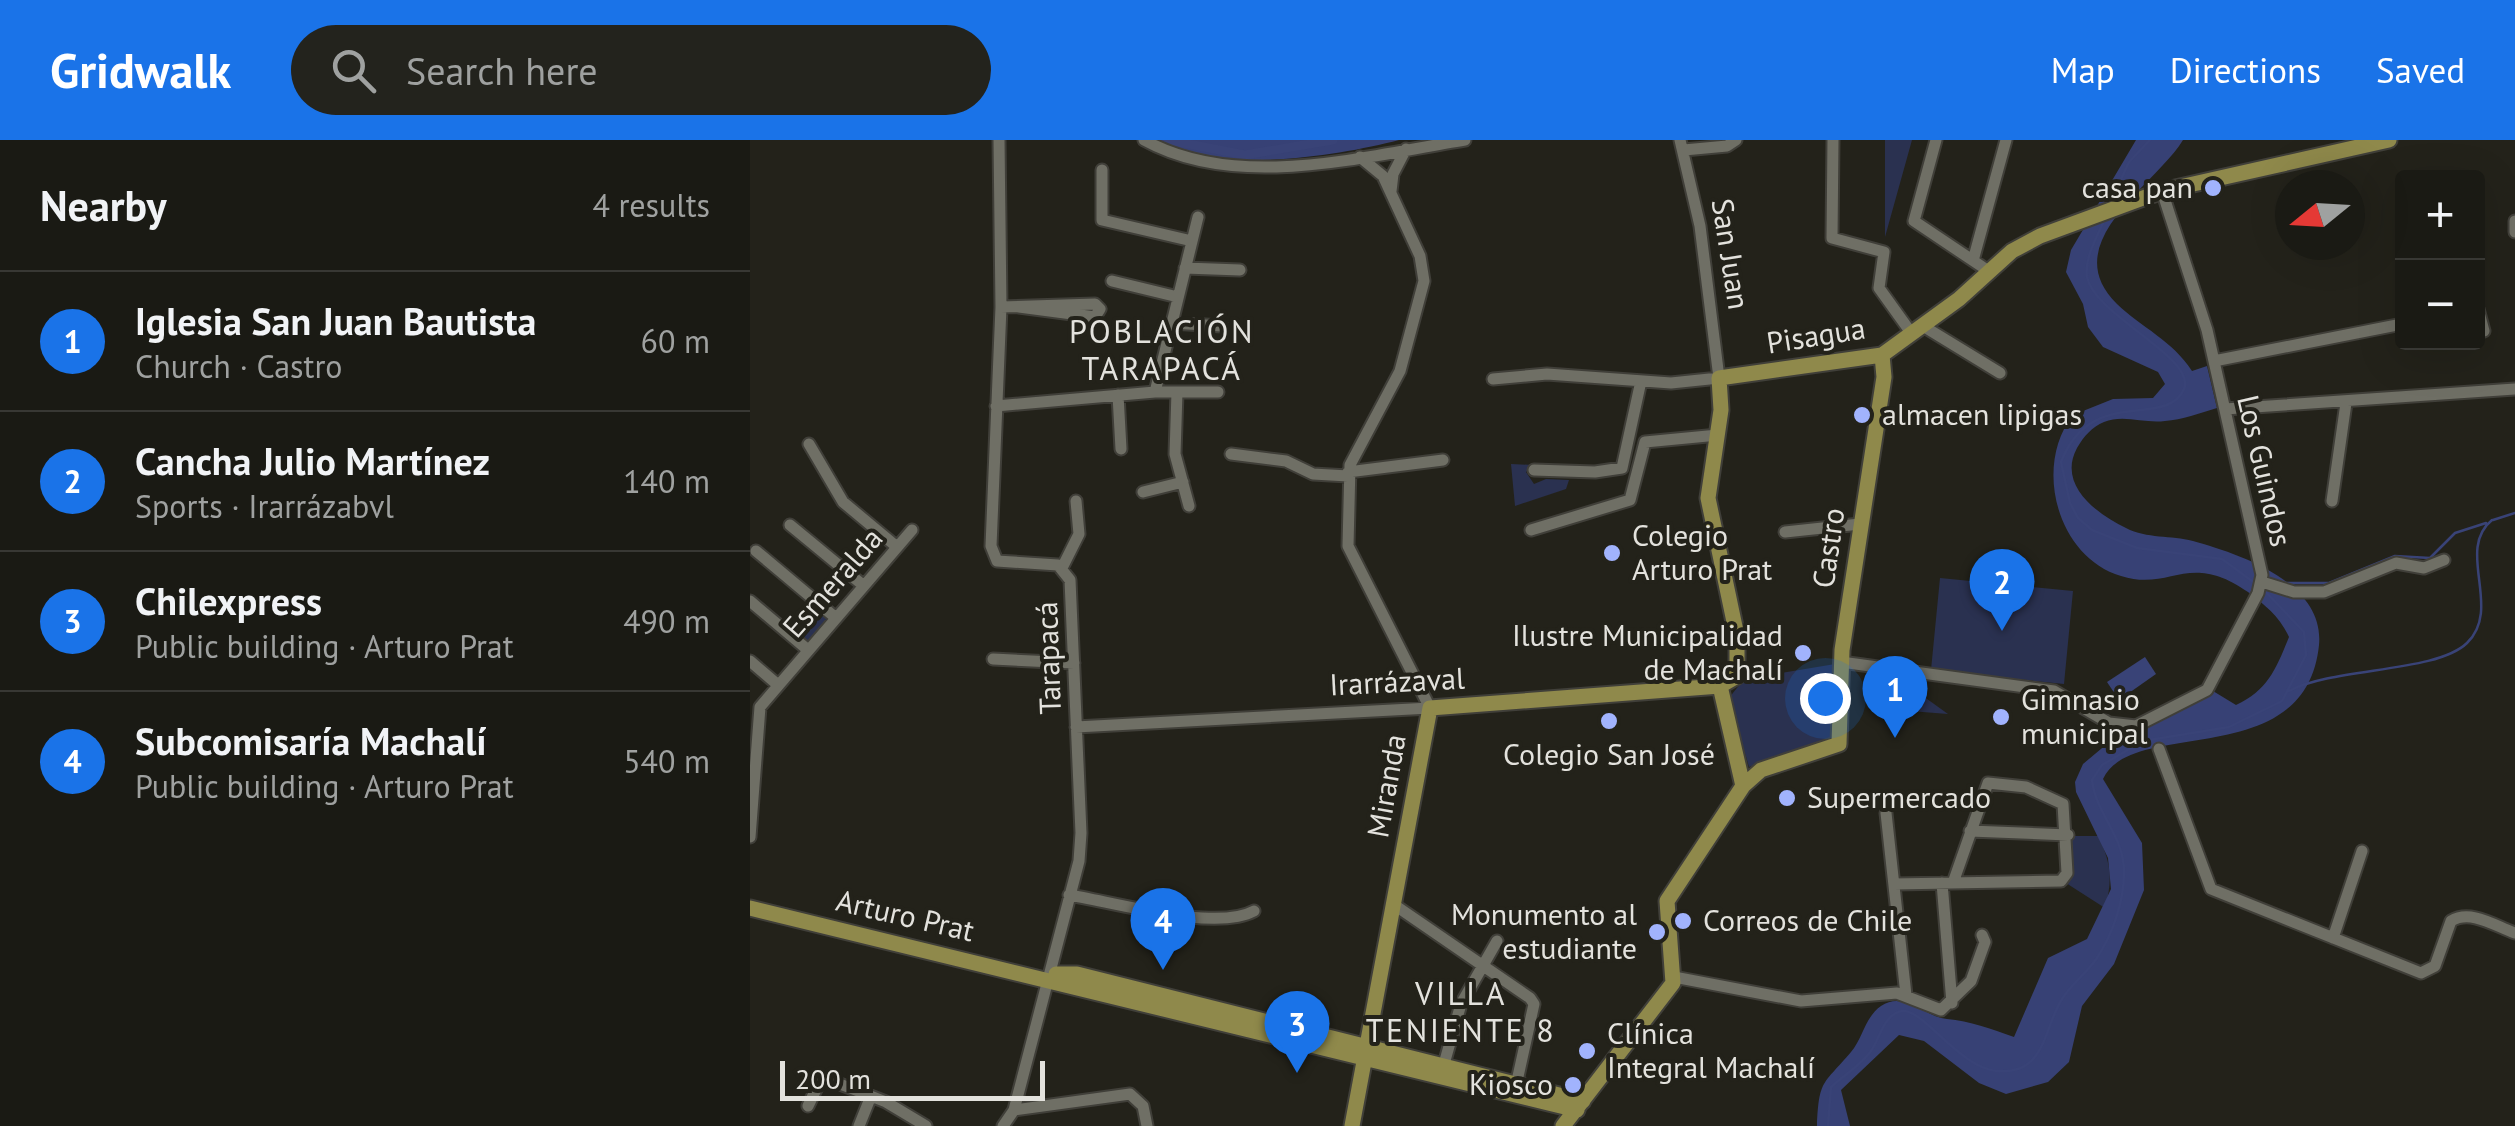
<!DOCTYPE html>
<html lang="en">
<head>
<meta charset="utf-8">
<style>
  body { margin:0; font-family:"PT Sans",sans-serif; background:#23231d; color:#f1f3f6 }
  .controls { position:absolute; right:30px; top:30px; display:grid; overflow:hidden; border-radius:10px; box-shadow:0 10px 40px #0002 }
  .controls button { width:90px; height:90px; display:grid; place-items:center; padding:0; border:0; border-bottom:2px solid #383834; background:#1a1a14; color:#f1f3f6; font:50px sans-serif }
  .compass { position:absolute; left:1525px; top:30px; width:90px; height:90px; border-radius:50%; background:#1a1a14; box-shadow:0 10px 40px #0002; rotate:252deg }
  .scale { position:absolute; left:30px; bottom:25px; width:265px; box-sizing:border-box; padding-left:10px; border:5px solid #e3e2dd; border-top:0; font-size:28px; line-height:35px; white-space:nowrap; color:#e3e2dd; -webkit-text-stroke:8px #23221a; paint-order:stroke }
  .you { position:absolute; left:1075px; top:558px; width:35px; height:35px; margin:-25px; border:8px solid #fff; border-radius:50%; background:#1a73e8; box-shadow:0 0 0 15px #1a73e833 }
  .badge { display:grid; place-items:center; width:65px; height:65px; border-radius:50%; background:#1a73e8; color:#fff; font-size:32px; font-weight:700 }
  .pin { position:absolute; translate:-50% -82px; filter:drop-shadow(0 2px 5px #0008) }
  .pin::after { content:''; position:absolute; top:52px; width:35px; height:30px; background:inherit; clip-path:polygon(0 0,100% 0,50% 100%) }
  .list { margin:0; padding:0; list-style:none }
  h2 { display:flex; justify-content:space-between; align-items:center; height:130px; margin:0; padding:0 40px; font-size:42px }
  h2 small { font-size:32px; font-weight:400; color:#9fa1a0 }
  .list li { display:grid; grid-template-columns:65px 1fr auto; gap:30px; align-items:center; box-sizing:border-box; height:140px; padding:0 40px; border-top:2px solid #383834 }
  .list b { display:block; font-size:38px; white-space:nowrap }
  .list p { margin:0; font-size:32px; white-space:nowrap; color:#9fa1a0 }
  .list em { font-size:32px; font-style:normal; color:#9fa1a0 }
  .icon { flex:none; width:55px; height:55px; fill:none; stroke:currentColor; stroke-width:2; stroke-linecap:round; stroke-linejoin:round }
  .map { position:relative; flex:none; width:1765px; height:986px; overflow:hidden }
  header { display:flex; align-items:center; gap:60px; box-sizing:border-box; height:140px; padding:0 50px; background:#1a73e8; color:#fff }
  header strong { font-size:48px }
  nav { display:flex; gap:55px; margin-inline-start:auto; font-size:35px }
  .search { width:700px; height:90px; background:#23231d; display:flex; align-items:center; gap:25px; box-sizing:border-box; padding:0 35px; border-radius:55px; color:#9fa1a0; font-size:38px }
  main { display:flex }
  aside { flex:1; background:#1a1a14 }
  .map>svg:first-child { display:block }
  .green { fill:#2a3150 }
  .forest { fill:#374175 }
  .water { fill:#394377 }
  .lines { fill:none; stroke-linecap:round; stroke-linejoin:round }
  .stream { stroke:#394377; stroke-width:2.5 }
  .canal { stroke:#394377; stroke-width:9 }
  .minor-casing { stroke:#403f39; stroke-width:15 }
  .major-casing { stroke:#403f39; stroke-width:19 }
  .minor { stroke:#6f6f65; stroke-width:11 }
  .major { stroke:#8f894b; stroke-width:15 }
  .poi-dot { fill:#a1b3fd; stroke:#23221a; stroke-width:4 }
  .labels { text-anchor:middle; stroke-width:8; stroke-linejoin:round; paint-order:stroke }
  .poi-label { font-size:30px; fill:#e3e2dd; stroke:#23221a; text-anchor:start }
  .street-label { font-size:30px; fill:#e3e2dd; stroke:#23221a }
  .neighbourhood-label { font-size:32px; letter-spacing:2.5px; fill:#e3e2dd; stroke:#23221a }
</style>
</head>
<body>
<header>
<strong>Gridwalk</strong>
<div class="search"><svg class="icon" aria-label="search" viewBox="0 0 24 24"><circle cx="10" cy="10" r="6"/><path d="M15 15l6 6"/></svg>Search here</div>
<nav><a>Map</a><a>Directions</a><a>Saved</a></nav>
</header>
<main>
<aside>
<h2>Nearby<small>4 results</small></h2>
<ul class="list">
<li><span class="badge">1</span><div><b>Iglesia San Juan Bautista</b><p>Church · Castro</p></div><em>60 m</em></li>
<li><span class="badge">2</span><div><b>Cancha Julio Martínez</b><p>Sports · Irarrázabvl</p></div><em>140 m</em></li>
<li><span class="badge">3</span><div><b>Chilexpress</b><p>Public building · Arturo Prat</p></div><em>490 m</em></li>
<li><span class="badge">4</span><div><b>Subcomisaría Machalí</b><p>Public building · Arturo Prat</p></div><em>540 m</em></li>
</ul>
</aside>
<div class="map">
<svg width="1765" height="986" viewBox="0 0 1765 986">
  <rect width="100%" height="100%" fill="#23221a"/>
  <path class="green" d="M1135,0h27l-27,97z
    M761,324l23,1 -8,7 8,12 12,-5 23,1 -3,9 -51,17z
    M1190,438l133,13 -9,93 -133,-14z
    M59,460l22,18 -22,25 -21,-19z
    M1085,524l2,73 -88,30 -20,-69 15,-19z
    M1150,539l13,1 3,11 32,23 -51,-4z
    M1322,696h26c13,26 15,44 7,72l-39,-25 5,-10z"/>
  <path class="forest" d="M405,0h244c-65,17 -184,35 -244,0z
    M1386,0h47c-28,46 -128,103 -66,164 24,23 56,37 75,67l15,-5 10,42c-17,5 -35,12 -52,13 -20,3 -41,-7 -61,1 -12,5 -20,14 -27,26 -20,37 20,66 49,80 21,11 45,7 67,13 46,13 132,41 126,104 -13,129 -187,71 -216,134l39,64 2,47 -30,74 -32,42 -13,56 -21,20 -42,12 -27,-11 -55,-42 -25,-6 -58,55 9,36h-33c2,-47 6,-41 34,-74 12,-14 14,-35 30,-46 23,-16 44,11 66,13 23,2 44,10 67,18l34,-79 39,-19 24,-50 -3,-31 -32,-66 -1,-10 8,-18 37,-31 19,-2 74,-40 23,14c32,-15 40,-36 53,-68 -9,-20 -24,-32 -41,-45 -60,-42 -77,0 -127,-16 -64,-19 -88,-110 -48,-161l40,-16 40,-1 12,-14 -7,-12 -55,-25 -15,-20 -5,-23 -17,-32 5,-22z"/>
  <path class="water" d="M1395,517l11,17 -37,26 -12,-18z"/>
  <g class="lines">
    <path class="stream" d="M1361,61l18,-39 21,-22
      M1355,78c-7,18 -21,39 -18,59 8,39 110,81 97,112 -18,41 -93,-5 -123,73l9,41 8,15 14,12 45,18 85,11 34,25
      M1743,380l22,-7
      M1534,443h45l66,-27 35,2 25,-25 31,-10
      M1539,551c45,-24 147,-18 178,-48 36,-35 -12,-93 25,-123
      M1078,986l3,-39c12,-11 30,-22 40,-36 9,-13 13,-38 32,-40 20,-2 57,57 94,60 49,4 46,-42 65,-72 9,-15 25,-26 35,-41 16,-25 27,-56 27,-86 0,-37 -28,-57 -32,-92l10,-15 41,-24 86,-14 53,-26 24,-46 -2,-23 -41,-43"/>
    <path class="canal" d="M418,0l77,15 88,-15"/>
    <g class="minor-casing">
      <path id="minor" d="M249,0l2,167 -10,239 6,15 61,4 12,15 11,253 -2,28 -65,249 -11,16
        M394,0c94,52 221,16 321,0
        M1083,0l-1,98 52,14 -5,36 33,46
        M1186,0l-22,81 76,51
        M934,10l43,-4 9,-6
        M352,30v50l90,21
        M641,51l2,-17 13,-25
        M1765,81v11
        M1224,117l32,-117
        M435,128l55,2
        M362,141l66,16
        M251,167l94,-3 5,5 -5,8 -76,-10
        M1728,169l6,22
        M421,183l51,3
        M1173,186l77,47
        M1464,221l188,-37
        M743,239l54,-5 124,9 48,-5 -19,-152 -20,-86
        M405,252l43,-175
        M427,252l-2,62 14,52
        M368,255l3,54
        M246,266l159,-14h63
        M1475,269l290,-20
        M59,304l34,58 54,45
        M481,314l55,7 27,13 35,2
        M784,330l61,2 27,-4 19,-87
        M598,332l95,-12
        M393,352l40,-10
        M1582,361l14,-98
        M40,385l74,61
        M781,390l99,-30 15,-58 73,-7
        M1035,392l75,-8
        M6,411l80,67
        M312,428l17,-34 -3,-33
        M1512,442l32,10h30l72,-29 28,5 20,-8
        M0,461l58,49
        M243,519l81,4
        M0,521l28,24
        M1091,522l213,29 55,32 27,3 71,-36 51,-97 4,-18 -55,-245 -45,-139
        M326,587l354,-19 -82,-162 2,-81 50,-94 24,-90 -4,-25 -37,-80 -23,-19
        M1409,609l52,140 210,84 14,-7 16,-45c20,-12 44,5 64,12
        M1136,673l20,182
        M1220,691l98,4
        M0,697l10,-130 152,-177
        M1192,743l10,120
        M1144,744l167,-3 6,-8 -4,-69 -37,-17 -38,-4 -34,97
        M319,755c44,7 147,37 185,16
        M643,764l137,94 4,6 -17,77
        M1583,798l29,-87
        M924,837l127,24 96,-8 44,17 30,-29 14,-39 -3,-7
        M694,924l17,-60 36,-63
        M58,966l14,-29 64,25 40,24
        M264,970l116,-16 13,12 4,20
        M109,986l12,-30"/>
    </g>
    <g class="major-casing">
      <path id="major" d="M970,546l23,100
        M0,768l827,202
        M306,834h21l506,127
        M602,986l78,-418 290,-22 17,-10v-40l-29,-138 13,-88 -2,-32 163,-23 77,-56 53,-48 28,-15 122,-45 227,-51
        M813,986l110,-143 -6,-82 76,-115 18,-16 78,-26 3,-94 42,-273 -2,-22"/>
    </g>
    <use href="#minor" class="minor"/>
    <use href="#major" class="major"/>
  </g>
  <g class="poi-dot">
    <circle cx="1463" cy="48" r="10"/>
    <circle cx="1112" cy="275" r="10"/>
    <circle cx="862" cy="413" r="10"/>
    <circle cx="1053" cy="513" r="10"/>
    <circle cx="1251" cy="577" r="10"/>
    <circle cx="859" cy="581" r="10"/>
    <circle cx="1037" cy="658" r="10"/>
    <circle cx="933" cy="781" r="10"/>
    <circle cx="907" cy="792" r="10"/>
    <circle cx="837" cy="911" r="10"/>
    <circle cx="823" cy="945" r="10"/>
  </g>
  <g class="labels">
    <g class="poi-label">
      <text x="1443" y="58" text-anchor="end">casa pan</text>
      <text x="1132" y="285">almacen lipigas</text>
      <text x="882" y="406">Colegio<tspan x="882" dy="34">Arturo Prat</tspan></text>
      <text x="1033" y="506" text-anchor="end">Ilustre Municipalidad<tspan x="1033" dy="34">de Machalí</tspan></text>
      <text x="1271" y="570">Gimnasio<tspan x="1271" dy="34">municipal</tspan></text>
      <text x="859" y="625" text-anchor="middle">Colegio San José</text>
      <text x="1057" y="668">Supermercado</text>
      <text x="887" y="785" text-anchor="end">Monumento al<tspan x="887" dy="34">estudiante</tspan></text>
      <text x="953" y="791">Correos de Chile</text>
      <text x="857" y="904">Clínica<tspan x="857" dy="34">Integral Machalí</tspan></text>
      <text x="803" y="955" text-anchor="end">Kiosco</text>
    </g>
    <g class="street-label">
      <text transform="translate(980 114) rotate(81)" y="10">San Juan</text>
      <text transform="translate(1066 196) rotate(-9)" y="10">Pisagua</text>
      <text transform="translate(1514 331) rotate(77)" y="10">Los Guindos</text>
      <text transform="translate(1079 408) rotate(-82)" y="10">Castro</text>
      <text transform="translate(83 443) rotate(-49)" y="10">Esmeralda</text>
      <text transform="translate(299 518) rotate(-92)" y="10">Tarapacá</text>
      <text transform="translate(647 542) rotate(-3)" y="10">Irarrázaval</text>
      <text transform="translate(637 646) rotate(-80)" y="10">Miranda</text>
      <text transform="translate(155 776) rotate(13)" y="10">Arturo Prat</text>
    </g>
    <g class="neighbourhood-label">
      <text x="412" y="203">POBLACIÓN<tspan x="412" dy="37">TARAPACÁ</tspan></text>
      <text x="711" y="865">VILLA<tspan x="711" dy="37">TENIENTE 8</tspan></text>
    </g>
  </g>
</svg>
<div class="controls">
<button>+</button>
<button>−</button>
</div>
<svg class="compass" viewBox="-18 -18 36 36"><path d="M0-13l5 13h-10z" fill="#e53935"/><path d="M0 13l5-13h-10z" fill="#9fa1a0"/></svg>
<div class="scale">200 m</div>
<div class="you"></div>
<div class="pin badge" style="left:1145px;top:598px">1</div>
<div class="pin badge" style="left:1252px;top:491px">2</div>
<div class="pin badge" style="left:547px;top:933px">3</div>
<div class="pin badge" style="left:413px;top:830px">4</div>
</div>
</main>
</body>
</html>
